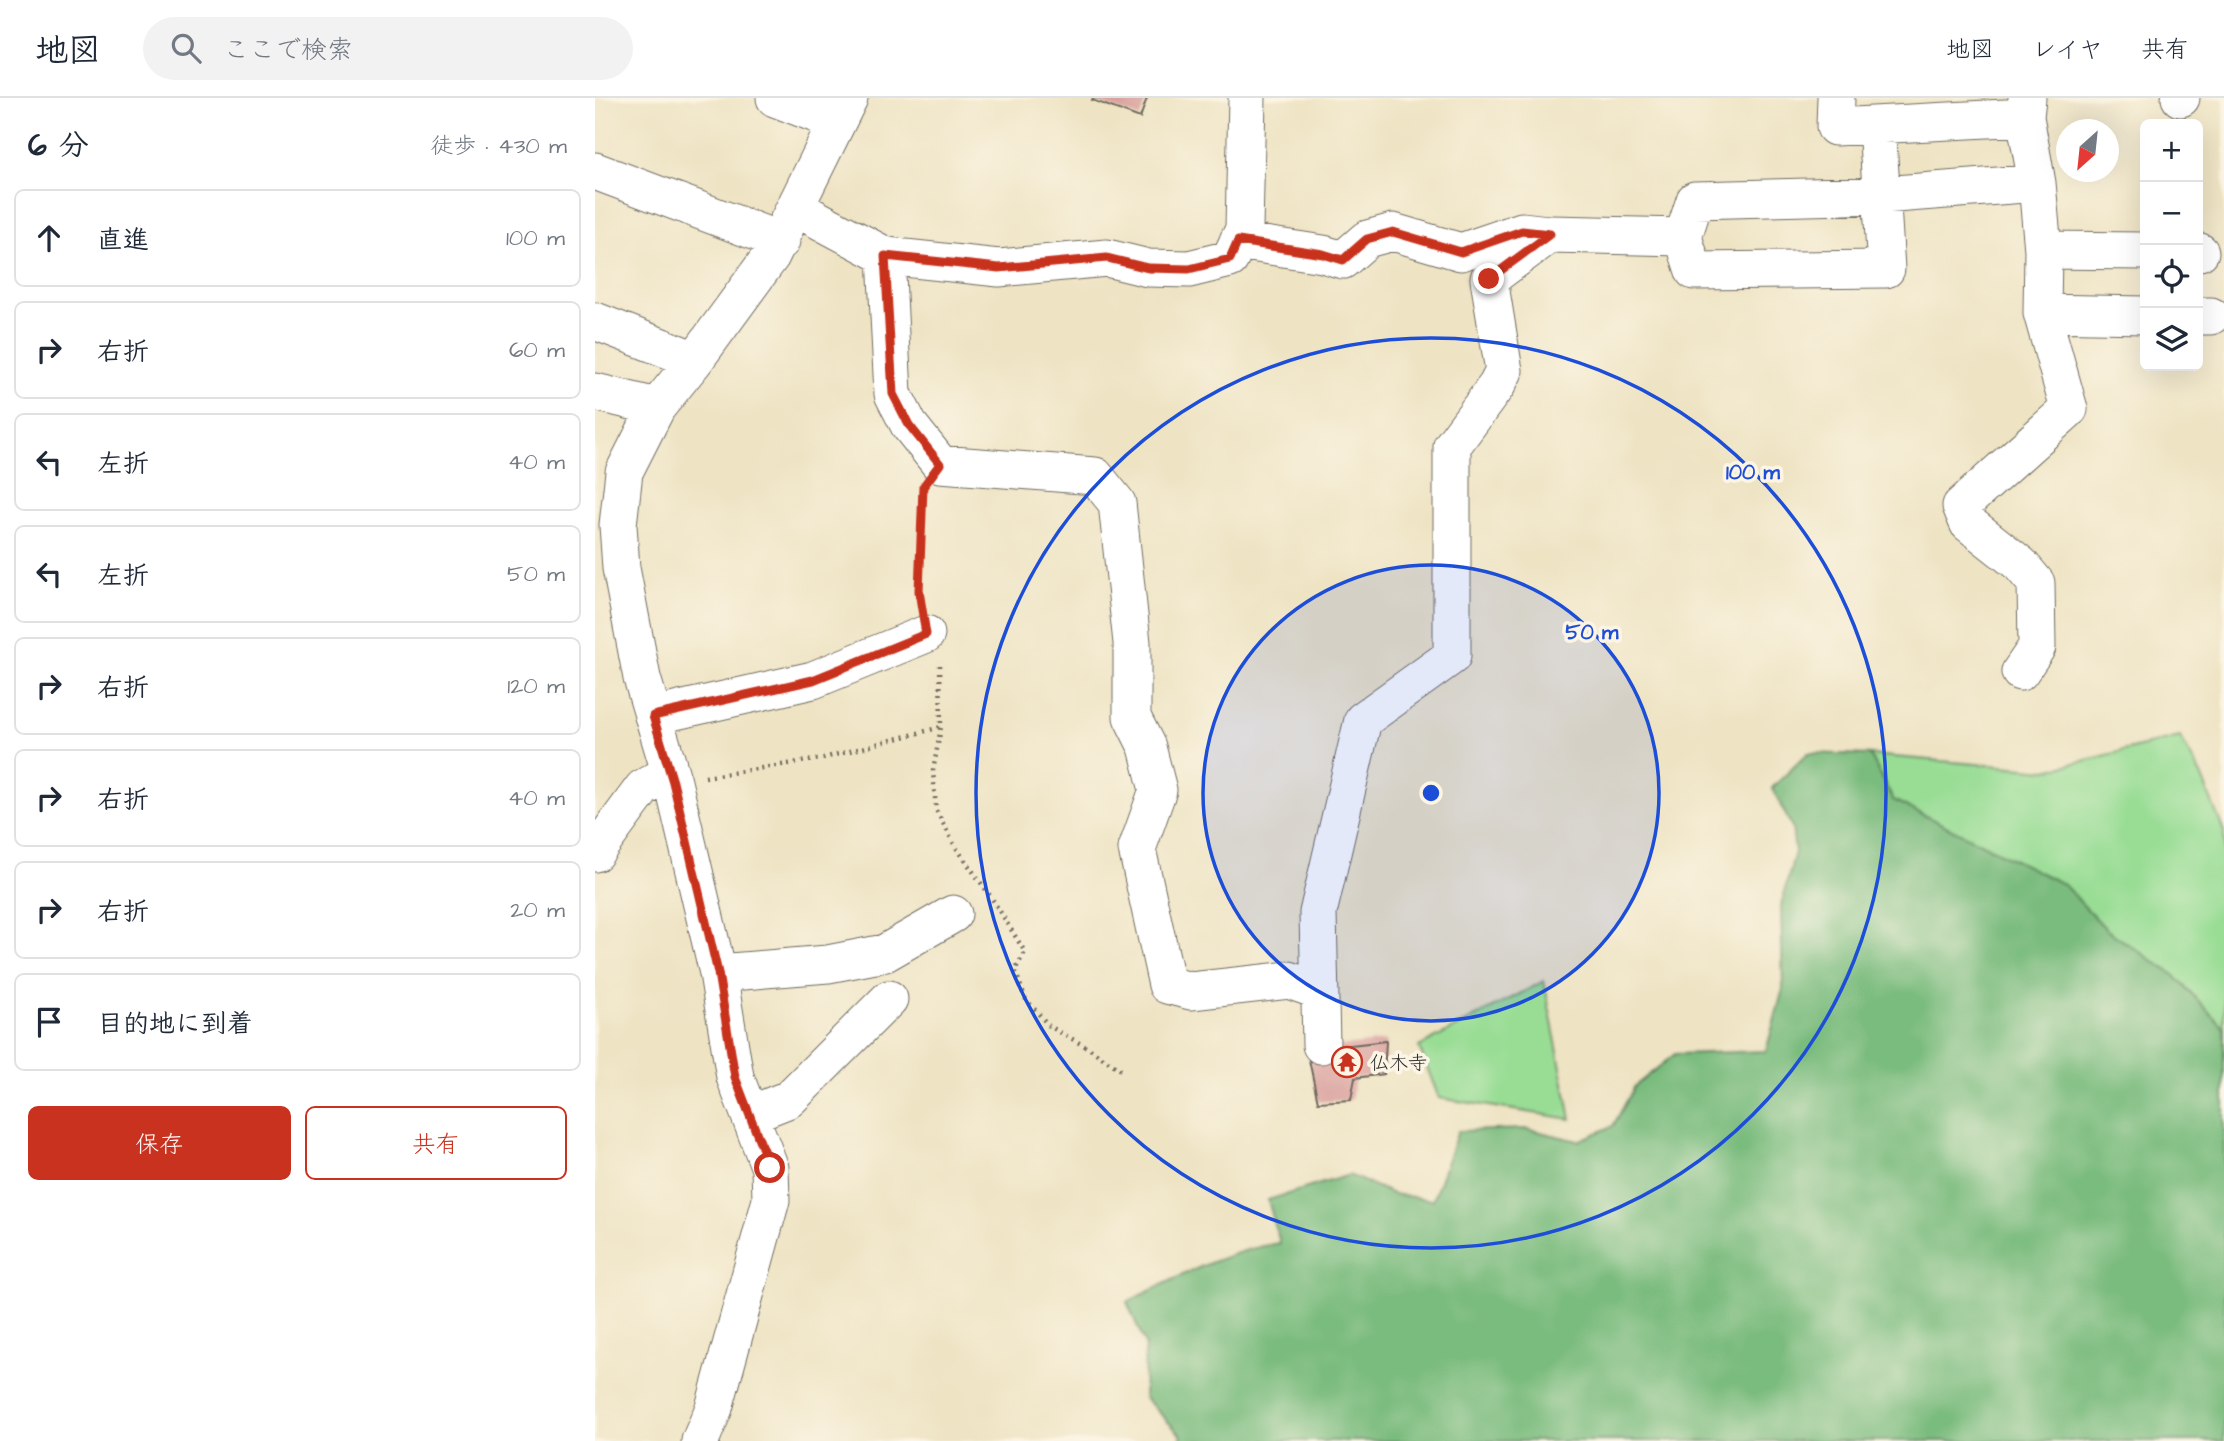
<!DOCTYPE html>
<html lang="ja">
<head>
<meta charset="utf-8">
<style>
  body { margin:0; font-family:"Architects Daughter","Klee One",sans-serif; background:#f2f2f3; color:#1f2937 }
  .controls { position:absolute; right:21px; top:21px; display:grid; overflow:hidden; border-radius:10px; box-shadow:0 7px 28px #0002 }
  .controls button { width:63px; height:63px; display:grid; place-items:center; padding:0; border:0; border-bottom:2px solid #e0e1e3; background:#fff; color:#1f2937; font:35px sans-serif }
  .compass { position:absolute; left:1461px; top:21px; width:63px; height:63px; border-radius:50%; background:#fff; box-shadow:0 7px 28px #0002; rotate:207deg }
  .stop { position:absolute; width:21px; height:21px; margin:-16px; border:5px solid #c8321e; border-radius:50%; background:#fff }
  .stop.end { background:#c8321e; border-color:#fff; box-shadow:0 2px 7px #0008 }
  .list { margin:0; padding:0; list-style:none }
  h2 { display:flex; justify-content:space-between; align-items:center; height:91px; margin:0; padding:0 28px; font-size:30px }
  h2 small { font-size:23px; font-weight:400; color:#747a83 }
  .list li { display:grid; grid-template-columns:46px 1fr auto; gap:21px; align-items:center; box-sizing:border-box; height:98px; margin:0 14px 14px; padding:0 14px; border:2px solid #e0e1e3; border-radius:10px }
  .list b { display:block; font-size:26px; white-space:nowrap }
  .list em { font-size:23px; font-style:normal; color:#747a83 }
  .actions { display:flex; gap:14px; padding:21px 28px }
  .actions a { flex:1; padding:16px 0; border:2px solid #c8321e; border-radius:10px; text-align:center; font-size:24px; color:#c8321e }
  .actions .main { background:#c8321e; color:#fff }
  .icon { flex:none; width:38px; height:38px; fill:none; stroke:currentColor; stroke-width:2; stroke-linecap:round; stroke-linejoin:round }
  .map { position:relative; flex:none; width:1629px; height:1343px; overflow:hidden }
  header { display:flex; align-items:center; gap:42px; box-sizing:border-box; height:98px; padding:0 35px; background:#fff; border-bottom:2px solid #e0e1e3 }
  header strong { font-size:33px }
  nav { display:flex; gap:38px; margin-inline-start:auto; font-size:24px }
  .search { width:490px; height:63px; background:#f2f2f3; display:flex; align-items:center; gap:18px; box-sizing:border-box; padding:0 24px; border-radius:38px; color:#747a83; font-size:26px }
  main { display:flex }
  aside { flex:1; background:#fff }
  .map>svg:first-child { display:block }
  .green { fill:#99dd95; stroke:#628460; stroke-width:2 }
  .forest { fill:#7abc7e; stroke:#527454; stroke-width:2 }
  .building { fill:#daa29f }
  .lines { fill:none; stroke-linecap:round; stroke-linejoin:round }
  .minor-casing { stroke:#6f6b60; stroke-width:39 }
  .path { stroke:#6f6b60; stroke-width:4.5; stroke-dasharray:2 5; stroke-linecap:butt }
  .minor { stroke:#fff; stroke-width:37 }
  .route { stroke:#c8321e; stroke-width:9 }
  .ring { fill:none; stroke:#1d4ed8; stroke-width:3.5 }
  .labels { text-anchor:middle; stroke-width:7; stroke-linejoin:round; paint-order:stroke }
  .poi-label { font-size:19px; fill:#2b2b2b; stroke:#fcf5e5; text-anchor:start }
  .centre { fill:#1d4ed8; stroke:#fcf5e5; stroke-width:3.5 }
  .ring-label { font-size:21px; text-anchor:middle; font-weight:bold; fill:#1d4ed8; stroke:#fcf5e5; stroke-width:7; stroke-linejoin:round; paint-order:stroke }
</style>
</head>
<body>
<header>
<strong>地図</strong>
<div class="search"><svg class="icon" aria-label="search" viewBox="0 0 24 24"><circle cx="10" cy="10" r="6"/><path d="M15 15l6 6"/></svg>ここで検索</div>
<nav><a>地図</a><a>レイヤ</a><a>共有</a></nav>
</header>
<main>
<aside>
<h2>6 分<small>徒歩 · 430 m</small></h2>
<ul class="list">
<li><svg class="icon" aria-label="ahead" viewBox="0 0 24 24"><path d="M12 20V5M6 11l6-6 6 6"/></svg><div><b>直進</b></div><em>100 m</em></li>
<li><svg class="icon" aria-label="right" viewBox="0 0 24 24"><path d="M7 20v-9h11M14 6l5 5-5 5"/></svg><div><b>右折</b></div><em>60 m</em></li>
<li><svg class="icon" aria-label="left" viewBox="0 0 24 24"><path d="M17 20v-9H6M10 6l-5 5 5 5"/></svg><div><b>左折</b></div><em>40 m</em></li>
<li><svg class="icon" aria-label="left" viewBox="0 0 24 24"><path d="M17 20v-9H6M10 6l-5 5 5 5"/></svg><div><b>左折</b></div><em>50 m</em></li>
<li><svg class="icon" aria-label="right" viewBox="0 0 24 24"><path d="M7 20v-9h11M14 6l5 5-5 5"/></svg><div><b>右折</b></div><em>120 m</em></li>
<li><svg class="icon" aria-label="right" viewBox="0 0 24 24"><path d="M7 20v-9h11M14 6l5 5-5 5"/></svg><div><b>右折</b></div><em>40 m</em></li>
<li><svg class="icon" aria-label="right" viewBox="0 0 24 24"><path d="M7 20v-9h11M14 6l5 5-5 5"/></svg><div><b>右折</b></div><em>20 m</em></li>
<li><svg class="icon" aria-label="arrive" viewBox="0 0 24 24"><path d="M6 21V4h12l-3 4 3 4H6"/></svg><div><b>目的地に到着</b></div></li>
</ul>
<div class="actions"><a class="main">保存</a><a>共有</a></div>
</aside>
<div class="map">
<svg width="1629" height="1343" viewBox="0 0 1629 1343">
  <rect width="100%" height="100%" fill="#fcf5e5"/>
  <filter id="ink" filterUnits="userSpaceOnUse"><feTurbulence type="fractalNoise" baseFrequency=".0143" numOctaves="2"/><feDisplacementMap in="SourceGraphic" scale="14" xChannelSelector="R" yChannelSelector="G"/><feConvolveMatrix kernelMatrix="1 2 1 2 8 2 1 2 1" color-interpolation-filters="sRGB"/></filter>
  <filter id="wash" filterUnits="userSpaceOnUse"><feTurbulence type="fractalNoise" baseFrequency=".00686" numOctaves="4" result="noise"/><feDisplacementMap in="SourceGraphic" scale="28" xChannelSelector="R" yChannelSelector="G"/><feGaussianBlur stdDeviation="1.57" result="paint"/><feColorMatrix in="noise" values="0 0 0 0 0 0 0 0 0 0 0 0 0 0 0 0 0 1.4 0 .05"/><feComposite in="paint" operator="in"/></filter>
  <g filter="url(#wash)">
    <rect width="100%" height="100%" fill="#eee3c3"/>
    <path class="green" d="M1585,639l21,38 23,57v196l-50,-53 -67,-45 -44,-46 -170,-84 -23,-45 177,15z
      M949,883l27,138 -132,-21 -20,-51z"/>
    <path class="forest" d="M1213,655l62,2 23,45 170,84 44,46 67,45 50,53v413h-1045l3,-5 -38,-39 1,-53 -18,-42c50,-24 98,-51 153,-59l-12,-43 81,-25 44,19 40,6 25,-69 70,-2 50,12 35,-15 22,-40 40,-32 91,-3 17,-62 -2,-84 14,-53 -3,-25 -20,-39z"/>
    <g id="blocks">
      <path class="building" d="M498,0h54l-7,20 -48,-18z
        M791,943l-2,33 -29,4 -4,22 -33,2 -11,-52z"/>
    </g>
  </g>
  <g filter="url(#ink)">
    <use href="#blocks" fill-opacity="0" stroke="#6f6b60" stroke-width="2"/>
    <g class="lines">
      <g class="minor-casing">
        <path id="minor" d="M180,0l62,24
          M1241,0l-1,29 190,-10
          M1585,0h1
          M1282,27l9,144 -192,2 -11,-34 12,-37 187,-5 155,-12
          M0,73l186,70
          M201,110l90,48 113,12 108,-10 41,10 41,1 41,-10 14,-30 3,-131
          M643,143l85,13 20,6 24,-21 26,-7 68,20 61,-21 26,3
          M1448,152l102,1
          M1603,154h2
          M291,158l7,138 16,31 31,39 155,12 22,27 15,140v74l15,30 11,43 -21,59 30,136 24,6 98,-11 31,11
          M1447,215l103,2
          M1603,218h13
          M0,223l100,39
          M0,294l62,15
          M1425,574l17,-25 -1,-64 -16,-19 -52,-41 -7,-17 108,-97 -27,-96 1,-63 -6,-67 -12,-66 2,-19
          M58,618l160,-36 113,-46
          M0,755l48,-65 27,-15
          M123,875l110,-9 57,-11 68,-39
          M726,947l-3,-132 45,-193 89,-64v-210l45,-61 7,-14 -15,-92 61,-45 133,3
          M156,1016l38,-15 100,-100
          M105,1343l14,-33 57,-208 -1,-32 -35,-91 -17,-104 -45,-191 -31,-104 -21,-110 -3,-43 6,-53 33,-65 38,-47 76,-104 78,-158"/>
      </g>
      <path class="path" d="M326,506l-2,-13 4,-101
        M345,567l1,62 -8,44 3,39 19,36 36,51 34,55 -10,18 10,28 24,28 41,23 34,23
        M110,679l115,-18 121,-32"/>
      <use href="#minor" class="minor"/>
    </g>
  </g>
  <g class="lines" filter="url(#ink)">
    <path class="route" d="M175,1070l-35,-91 -17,-104 -45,-191 -20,-66 160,-36 113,-46 -7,-43 4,-104 17,-23 -31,-39 -16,-31 -8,-138 114,12 108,-10 41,10 41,1 41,-10 8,-18 85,13 20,6 24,-21 26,-7 68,20 61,-21 28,3 -61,45"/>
  </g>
  <circle cx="836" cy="695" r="228" fill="#1d4ed8" fill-opacity=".12"/>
  <g class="ring">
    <circle cx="836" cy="695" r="228"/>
    <circle cx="836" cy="695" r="455"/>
  </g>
  <defs>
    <g id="temple-ring" transform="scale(1.575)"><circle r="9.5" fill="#fcf5e5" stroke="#c8321e" stroke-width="1.5"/><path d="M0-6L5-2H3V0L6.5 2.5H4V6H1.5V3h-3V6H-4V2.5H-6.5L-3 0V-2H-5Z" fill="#c8321e"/></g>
  </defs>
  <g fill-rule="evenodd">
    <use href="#temple-ring" x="752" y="964"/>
  </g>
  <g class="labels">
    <g class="poi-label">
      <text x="775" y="971">仏木寺</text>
    </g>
  </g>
  <circle cx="836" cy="695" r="10" class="centre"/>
  <g class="ring-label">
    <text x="1158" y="381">100 m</text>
    <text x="997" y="541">50 m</text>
  </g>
</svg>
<div class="controls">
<button>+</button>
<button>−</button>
<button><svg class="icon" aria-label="locate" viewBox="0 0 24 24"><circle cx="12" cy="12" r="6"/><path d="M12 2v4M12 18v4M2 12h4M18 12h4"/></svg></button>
<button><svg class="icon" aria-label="layers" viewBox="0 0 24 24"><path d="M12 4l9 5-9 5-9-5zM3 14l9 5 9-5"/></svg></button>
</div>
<svg class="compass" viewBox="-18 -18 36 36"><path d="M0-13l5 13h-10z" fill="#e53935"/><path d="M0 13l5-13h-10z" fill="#747a83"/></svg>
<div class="stop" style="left:175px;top:1070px"></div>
<div class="stop end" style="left:894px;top:181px"></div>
</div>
</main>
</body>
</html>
